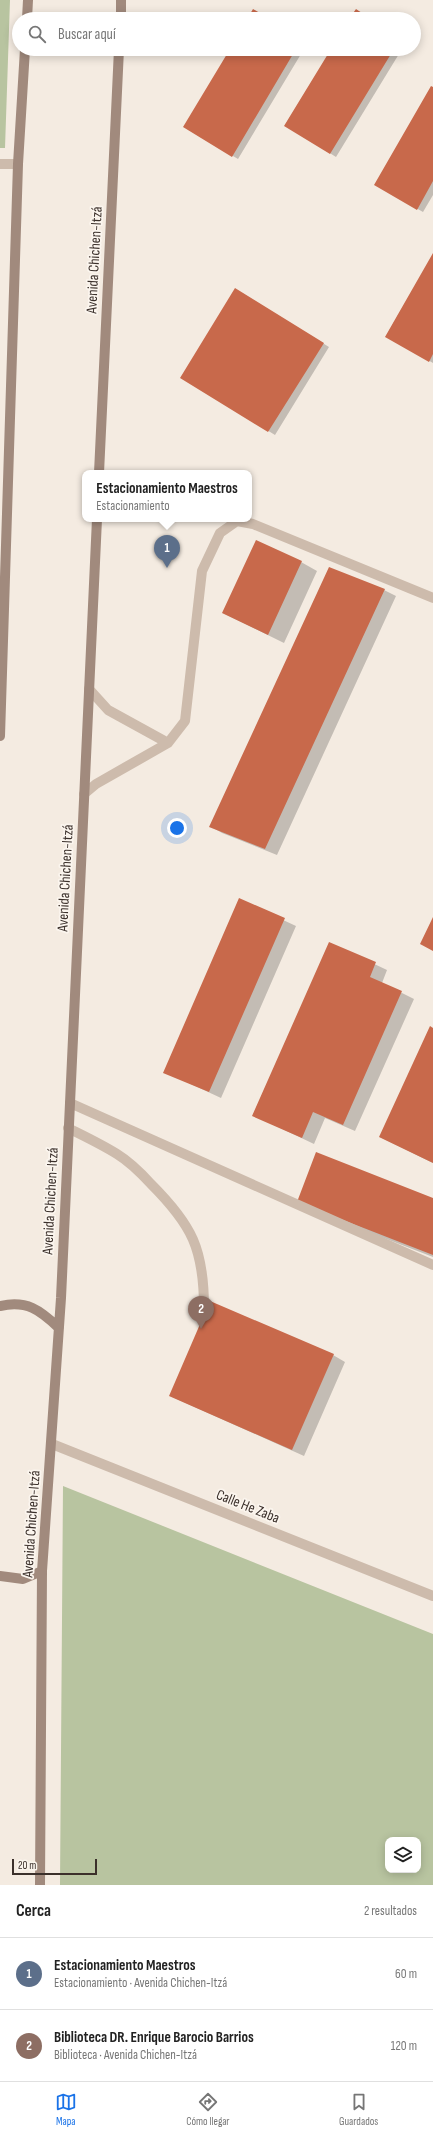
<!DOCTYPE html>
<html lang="es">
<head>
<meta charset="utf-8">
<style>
  body { margin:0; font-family:"Sofia Sans Condensed",sans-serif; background:#f6f6f6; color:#222 }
  .controls { position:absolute; right:12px; bottom:12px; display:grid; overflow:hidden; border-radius:8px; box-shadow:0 2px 10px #0003 }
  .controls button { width:36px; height:36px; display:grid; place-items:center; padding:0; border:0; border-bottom:1px solid #e0e0e0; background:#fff; color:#222; font:20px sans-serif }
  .scale { position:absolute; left:12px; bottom:10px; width:85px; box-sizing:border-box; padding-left:4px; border:2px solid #3b302b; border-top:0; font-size:11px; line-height:14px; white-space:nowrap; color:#3b302b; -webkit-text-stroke:3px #fbf5ee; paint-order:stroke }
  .you { position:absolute; left:177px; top:828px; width:14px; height:14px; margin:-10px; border:3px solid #fff; border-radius:50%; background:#1a73e8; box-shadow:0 0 0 6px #1a73e833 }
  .badge { display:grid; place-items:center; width:26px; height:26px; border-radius:50%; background:#1a73e8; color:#fff; font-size:13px; font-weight:700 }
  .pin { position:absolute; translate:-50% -33px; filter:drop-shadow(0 1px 2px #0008) }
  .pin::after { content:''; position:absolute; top:21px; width:14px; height:12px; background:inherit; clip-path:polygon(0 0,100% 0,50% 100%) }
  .popup { position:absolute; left:82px; top:470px; width:170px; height:52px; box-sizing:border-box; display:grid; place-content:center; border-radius:8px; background:#fff; filter:drop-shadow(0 1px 3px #0005); font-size:13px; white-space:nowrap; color:#767676 }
  .popup b { font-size:15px; color:#222 }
  .popup::after { content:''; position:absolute; left:50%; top:100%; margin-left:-8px; border:8px solid transparent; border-top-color:#fff }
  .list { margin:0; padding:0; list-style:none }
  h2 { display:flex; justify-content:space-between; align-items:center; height:52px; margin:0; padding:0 16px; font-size:17px }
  h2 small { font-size:13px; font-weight:400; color:#767676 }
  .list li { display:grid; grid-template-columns:26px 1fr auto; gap:12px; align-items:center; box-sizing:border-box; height:72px; padding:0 16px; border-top:1px solid #e0e0e0 }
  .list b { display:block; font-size:15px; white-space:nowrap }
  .list p { margin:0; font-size:13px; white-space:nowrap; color:#767676 }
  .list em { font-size:13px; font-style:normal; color:#767676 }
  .icon { flex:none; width:22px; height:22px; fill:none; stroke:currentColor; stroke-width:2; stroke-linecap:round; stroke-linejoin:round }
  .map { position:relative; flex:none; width:433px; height:1885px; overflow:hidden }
  .search { position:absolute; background:#fff; box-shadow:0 2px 10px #0003; left:12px; right:12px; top:12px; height:44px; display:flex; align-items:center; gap:10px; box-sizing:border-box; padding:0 14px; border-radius:22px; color:#767676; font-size:15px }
  .sheet { height:196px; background:#fff }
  nav { display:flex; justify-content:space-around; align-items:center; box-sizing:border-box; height:56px; border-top:1px solid #e0e0e0; background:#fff; font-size:11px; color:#767676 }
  nav a { display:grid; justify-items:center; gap:2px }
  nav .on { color:#1a73e8 }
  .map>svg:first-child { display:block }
  .green { fill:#b8c4a0; fill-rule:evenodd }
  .shadow { fill:#0003 }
  .building { fill:#c8694b }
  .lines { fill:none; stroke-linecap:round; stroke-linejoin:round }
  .service { stroke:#cdbbac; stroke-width:10 }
  .minor { stroke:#cdbbac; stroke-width:10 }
  .tertiary { stroke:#cdbbac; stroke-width:10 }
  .secondary { stroke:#a18a7d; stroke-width:10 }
  .labels { text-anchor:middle; stroke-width:3.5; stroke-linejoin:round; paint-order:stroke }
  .street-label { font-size:15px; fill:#3b302b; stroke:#fbf5ee }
</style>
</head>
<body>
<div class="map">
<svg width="433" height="1885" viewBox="0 0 433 1885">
  <rect width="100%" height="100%" fill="#f4ebe1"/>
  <path class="green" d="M0,0h10l-5,148h-5z
    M63,1486l370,148v251h-373zM388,1840h30v30h-30z"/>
  <path class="shadow" d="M231,49h73l-66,110 -54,-32z
    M332,49h70l-66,108 -51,-32z
    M433,88v107l-10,17 -47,-27z
    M433,255v108l-47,-27z
    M242,293l87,54 -54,88 -94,-58z
    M301,562l16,9 -33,72 -61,-30z
    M384,590l12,6 -119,259 -55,-22 -12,-7z
    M240,900l56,26 -75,172 -56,-26z
    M330,943l57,27 -5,13 32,16 -59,132 -30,-13 -11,26 -61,-29z
    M433,1029v134l-53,-26z
    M433,1199v58l-119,-46z
    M333,1355l12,7 -41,94 -134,-60z"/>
  <path class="building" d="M253,9l17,10h-23z
    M356,9l15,10h-22z
    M230,49h66l-64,108 -49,-30z
    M331,49h63l-64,105 -46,-28z
    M431,86l2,1v94l-16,29 -43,-25z
    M433,253v101l-4,8 -44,-25z
    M235,288l89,55 -56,89 -88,-54z
    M256,540l46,21 -34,74 -46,-22z
    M329,567l56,22 -120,260 -56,-22z
    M239,898l46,20 -76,174 -46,-19z
    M433,917v34l-13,-7z
    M329,942l47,20 -6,15 32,14 -59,134 -30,-13 -11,26 -50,-22z
    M430,1026l3,2v135l-54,-26z
    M316,1152l117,46v57l-136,-53z
    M210,1301l124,53 -42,96 -123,-54z"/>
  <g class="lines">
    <path class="service" d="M89,689l19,21 60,33
      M84,794l12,-10 72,-41 17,-22 17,-150 18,-38 17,-12 16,3 180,74
      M70,1103l363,162
      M68,1128c16,8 33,16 49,26 13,8 24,19 34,30 41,41 53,65 53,124"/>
    <path class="minor" d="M0,164h18"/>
    <path class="tertiary" d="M52,1444l381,152"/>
    <path class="secondary" d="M27,19l1,-19
      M121,19v-19
      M99,473l20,-424
      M0,736l18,-572 7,-115
      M0,1306c27,-6 40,4 59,22
      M0,1576l23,3 19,-8
      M40,1885l2,-314 19,-273 36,-779"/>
  </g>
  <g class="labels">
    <g class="street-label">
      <text transform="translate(94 260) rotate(-87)" y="5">Avenida Chichen-Itzá</text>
      <text transform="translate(65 878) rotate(-87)" y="5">Avenida Chichen-Itzá</text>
      <text transform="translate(50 1201) rotate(-87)" y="5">Avenida Chichen-Itzá</text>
      <text transform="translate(248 1506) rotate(22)" y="5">Calle He Zaba</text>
      <text transform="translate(31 1524) rotate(-86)" y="5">Avenida Chichen-Itzá</text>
    </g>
  </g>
</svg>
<div class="controls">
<button><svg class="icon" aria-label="layers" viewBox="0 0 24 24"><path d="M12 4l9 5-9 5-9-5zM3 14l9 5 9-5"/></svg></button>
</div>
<div class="scale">20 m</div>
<div class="you"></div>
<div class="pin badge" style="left:167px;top:568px;background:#5c6f8a">1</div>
<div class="popup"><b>Estacionamiento Maestros</b>Estacionamiento</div>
<div class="pin badge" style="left:201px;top:1329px;background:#8d6e63">2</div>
<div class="search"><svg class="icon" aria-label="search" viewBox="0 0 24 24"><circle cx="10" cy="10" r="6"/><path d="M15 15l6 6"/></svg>Buscar aquí</div>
</div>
<section class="sheet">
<h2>Cerca<small>2 resultados</small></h2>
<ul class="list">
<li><span class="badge" style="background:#5c6f8a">1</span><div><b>Estacionamiento Maestros</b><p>Estacionamiento · Avenida Chichen-Itzá</p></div><em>60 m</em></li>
<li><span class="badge" style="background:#8d6e63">2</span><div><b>Biblioteca DR. Enrique Barocio Barrios</b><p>Biblioteca · Avenida Chichen-Itzá</p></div><em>120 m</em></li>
</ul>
</section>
<nav>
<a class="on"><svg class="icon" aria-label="map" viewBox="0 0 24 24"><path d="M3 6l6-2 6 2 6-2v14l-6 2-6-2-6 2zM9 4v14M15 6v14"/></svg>Mapa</a>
<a><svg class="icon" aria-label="directions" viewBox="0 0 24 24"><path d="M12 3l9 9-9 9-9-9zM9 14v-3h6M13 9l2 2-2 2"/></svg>Cómo llegar</a>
<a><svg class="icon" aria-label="saved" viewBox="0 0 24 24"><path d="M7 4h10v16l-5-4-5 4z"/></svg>Guardados</a>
</nav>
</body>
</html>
